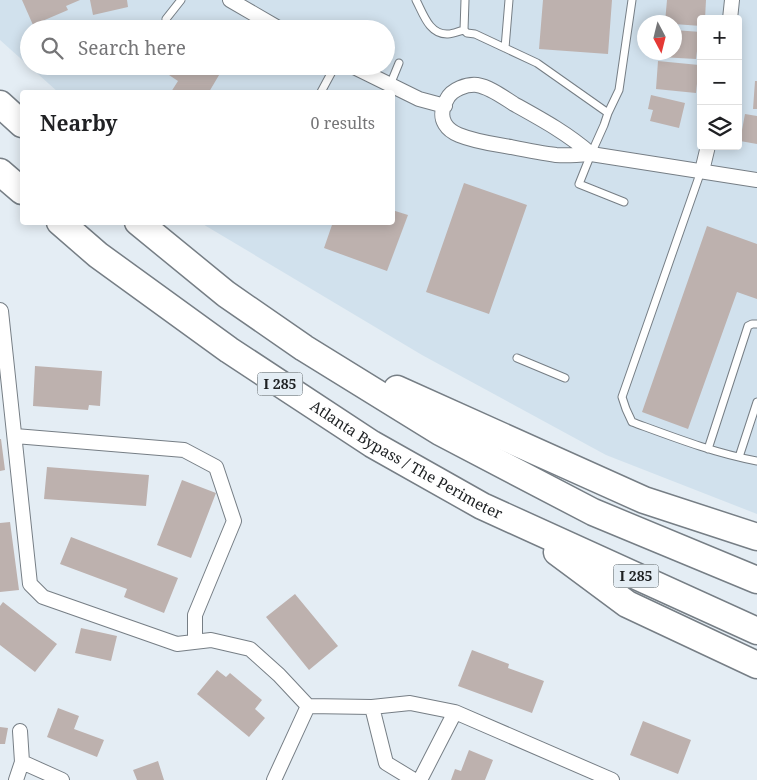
<!DOCTYPE html>
<html lang="en">
<head>
<meta charset="utf-8">
<style>
  body { margin:0; font-family:"Noto Serif",serif; background:#f2f2f2; color:#202124 }
  .controls { position:absolute; right:15px; top:15px; display:grid; overflow:hidden; border-radius:5px; box-shadow:0 2px 12px #0003 }
  .controls button { width:45px; height:45px; display:grid; place-items:center; padding:0; border:0; border-bottom:1px solid #e0e0e0; background:#fff; color:#202124; font:25px sans-serif }
  .compass { position:absolute; left:637px; top:15px; width:45px; height:45px; border-radius:50%; background:#fff; box-shadow:0 2px 12px #0003; rotate:173deg }
  .list { margin:0; padding:0; list-style:none }
  h2 { display:flex; justify-content:space-between; align-items:center; height:65px; margin:0; padding:0 20px; font-size:21px }
  h2 small { font-size:16px; font-weight:400; color:#757577 }
  .icon { flex:none; width:28px; height:28px; fill:none; stroke:currentColor; stroke-width:2; stroke-linecap:round; stroke-linejoin:round }
  .map { position:relative; flex:none; width:757px; height:780px; overflow:hidden }
  .search { position:absolute; background:#fff; box-shadow:0 2px 12px #0003; left:20px; top:20px; width:375px; height:55px; display:flex; align-items:center; gap:12px; box-sizing:border-box; padding:0 18px; border-radius:28px; color:#757577; font-size:19px }
  .panel { position:absolute; background:#fff; box-shadow:0 2px 12px #0003; left:20px; top:90px; width:375px; height:135px; border-radius:5px }
  .map>svg:first-child { display:block }
  .built { fill:#d1e1ed; fill-rule:evenodd }
  .building { fill:#bdb1ae }
  .lines { fill:none; stroke-linecap:round; stroke-linejoin:round }
  .lane-casing { stroke:#767e85; stroke-width:9 }
  .street-casing { stroke:#767e85; stroke-width:16 }
  .highway-casing { stroke:#767e85; stroke-width:29 }
  .lane { stroke:#fff; stroke-width:7 }
  .street { stroke:#fff; stroke-width:14 }
  .highway { stroke:#fff; stroke-width:26 }
  .labels { text-anchor:middle; stroke-width:4; stroke-linejoin:round; paint-order:stroke }
  .shield { fill:#e4edf4; stroke:#595e61; stroke-width:1 }
  .shield-label { font-size:14px; font-weight:bold; fill:#1d2022 }
  .street-label { font-size:15px; fill:#1d2022; stroke:#e4edf4 }
</style>
</head>
<body>
<div class="map">
<svg width="757" height="780" viewBox="0 0 757 780">
  <rect width="100%" height="100%" fill="#e4edf4"/>
  <path class="built" d="M0,0h757v514l-151,-59 -184,-100 -216,-129 -4,-3 190,-1v-130h-334l-29,-26h357v-37h-357v37l-29,-26zM701,19h37v127h-37zM644,22h30v30h-30z"/>
  <path class="building" d="M22,0h58l-14,6 2,4 -35,15z
    M90,0h37l1,7 -35,8z
    M543,0h69l-4,54 -69,-5z
    M667,0h39l-1,19h-4v7l-27,-2v-2h-9z
    M674,30l27,2v20l-4,-1 -1,8 -36,-2v-5h14z
    M658,61l41,4 -3,28 -40,-4z
    M170,66h45l7,4 -13,22h-38l7,-11 -12,-8z
    M755,81h2v28h-4z
    M651,95l34,8 -6,25 -29,-7 3,-11 -5,-1z
    M745,114l12,2v28l-17,-3z
    M464,183l63,22 -38,109 -63,-22z
    M392,210l16,5 -21,56 -63,-23 9,-26h29l8,3 1,-3h21z
    M707,226l50,18v55l-20,-7 -49,137 -46,-17z
    M35,366l67,5 -2,35 -11,-1 -1,5 -55,-4z
    M0,439h1l4,31 -5,1z
    M47,467l102,8 -3,31 -102,-7z
    M182,480l34,13 -25,65 -34,-13z
    M10,522l9,68 -19,2v-69z
    M71,537l107,41 -14,35 -40,-16 3,-8 -67,-25z
    M295,594l43,52 -29,24 -43,-53z
    M3,602l54,42 -22,28 -35,-27v-39z
    M81,628l36,8 -6,25 -36,-8z
    M472,650l37,14 -1,4 36,13 -12,32 -74,-27z
    M217,670l9,7 4,-4 32,27 -7,9 10,9 -16,19 -52,-43z
    M58,708l21,8 -5,13 30,11 -7,17 -50,-20z
    M643,721l48,19 -13,34 -48,-19z
    M0,727l8,1 -3,16h-5z
    M469,750l24,10 -8,20h-34l4,-11 6,2z
    M158,761l6,19h-27l-4,-10z"/>
  <g class="lines">
    <g class="lane-casing">
      <path id="lane" d="M416,0c7,13 13,35 32,34 5,0 11,-3 16,-4
        M465,0l-1,30 3,3 8,1 62,29 71,50
        M166,19l15,-19
        M505,48l4,-48
        M390,85l9,-22
        M321,92l14,-26
        M701,171l-79,226 4,12 6,13c41,15 82,31 125,39
        M624,202l-45,-18 12,-30 13,-29 4,-12 11,-23 13,-90
        M517,358l48,20
        M708,449l40,-123 4,-2h5
        M739,457l18,-55"/>
    </g>
    <g class="street-casing">
      <path id="street" d="M230,0l50,29
        M730,19l2,-19
        M352,66l67,33 26,7
        M591,154c-24,-21 -50,-35 -77,-50 -11,-7 -24,-17 -37,-19 -10,-1 -25,4 -30,14 -4,7 -7,17 -2,25 3,5 9,9 14,11 17,7 35,9 52,12 15,3 30,6 45,8 12,1 23,0 35,-1l166,26
        M702,171l6,-25
        M0,310l1,1 29,273 13,13 134,47 34,-4 39,9 29,26 29,31 -34,74
        M15,436l169,14 32,17 18,54 -39,94v26
        M308,706l64,1 38,-4 45,9 157,68
        M372,707l14,56 28,17
        M20,731l2,31
        M16,780l6,-18 40,18
        M420,780l35,-68"/>
    </g>
    <g class="highway-casing">
      <g id="highway">
        <path d="M0,104l22,20"/>
        <path d="M0,172l22,19"/>
        <path id="s1" d="M60,222l38,33 131,95 143,94 110,62 275,125"/>
        <path d="M138,222l88,72 78,54 136,84 153,80 164,68"/>
        <path d="M397,389l247,111 113,37"/>
        <path d="M557,552l70,52 130,61"/>
      </g>
    </g>
    <use href="#lane" class="lane"/>
    <use href="#street" class="street"/>
    <use href="#highway" class="highway"/>
  </g>
  <g class="labels">
    <g class="shield">
      <rect x="257.5" y="372.5" width="45" height="23" rx="4"/>
      <rect x="613.5" y="564.5" width="45" height="23" rx="4"/>
    </g>
    <g class="shield-label">
      <text x="280" y="389">I 285</text>
      <text x="636" y="581">I 285</text>
    </g>
    <g class="street-label">
      <text dy="5" stroke="none"><textPath href="#s1" startOffset="421">Atlanta Bypass / The Perimeter</textPath></text>
    </g>
  </g>
</svg>
<div class="controls">
<button>+</button>
<button>−</button>
<button><svg class="icon" aria-label="layers" viewBox="0 0 24 24"><path d="M12 4l9 5-9 5-9-5zM3 14l9 5 9-5"/></svg></button>
</div>
<svg class="compass" viewBox="-18 -18 36 36"><path d="M0-13l5 13h-10z" fill="#e53935"/><path d="M0 13l5-13h-10z" fill="#757577"/></svg>
<div class="search"><svg class="icon" aria-label="search" viewBox="0 0 24 24"><circle cx="10" cy="10" r="6"/><path d="M15 15l6 6"/></svg>Search here</div>
<section class="panel">
<h2>Nearby<small>0 results</small></h2>
<ul class="list">
</ul>
</section>
</div>
</body>
</html>
